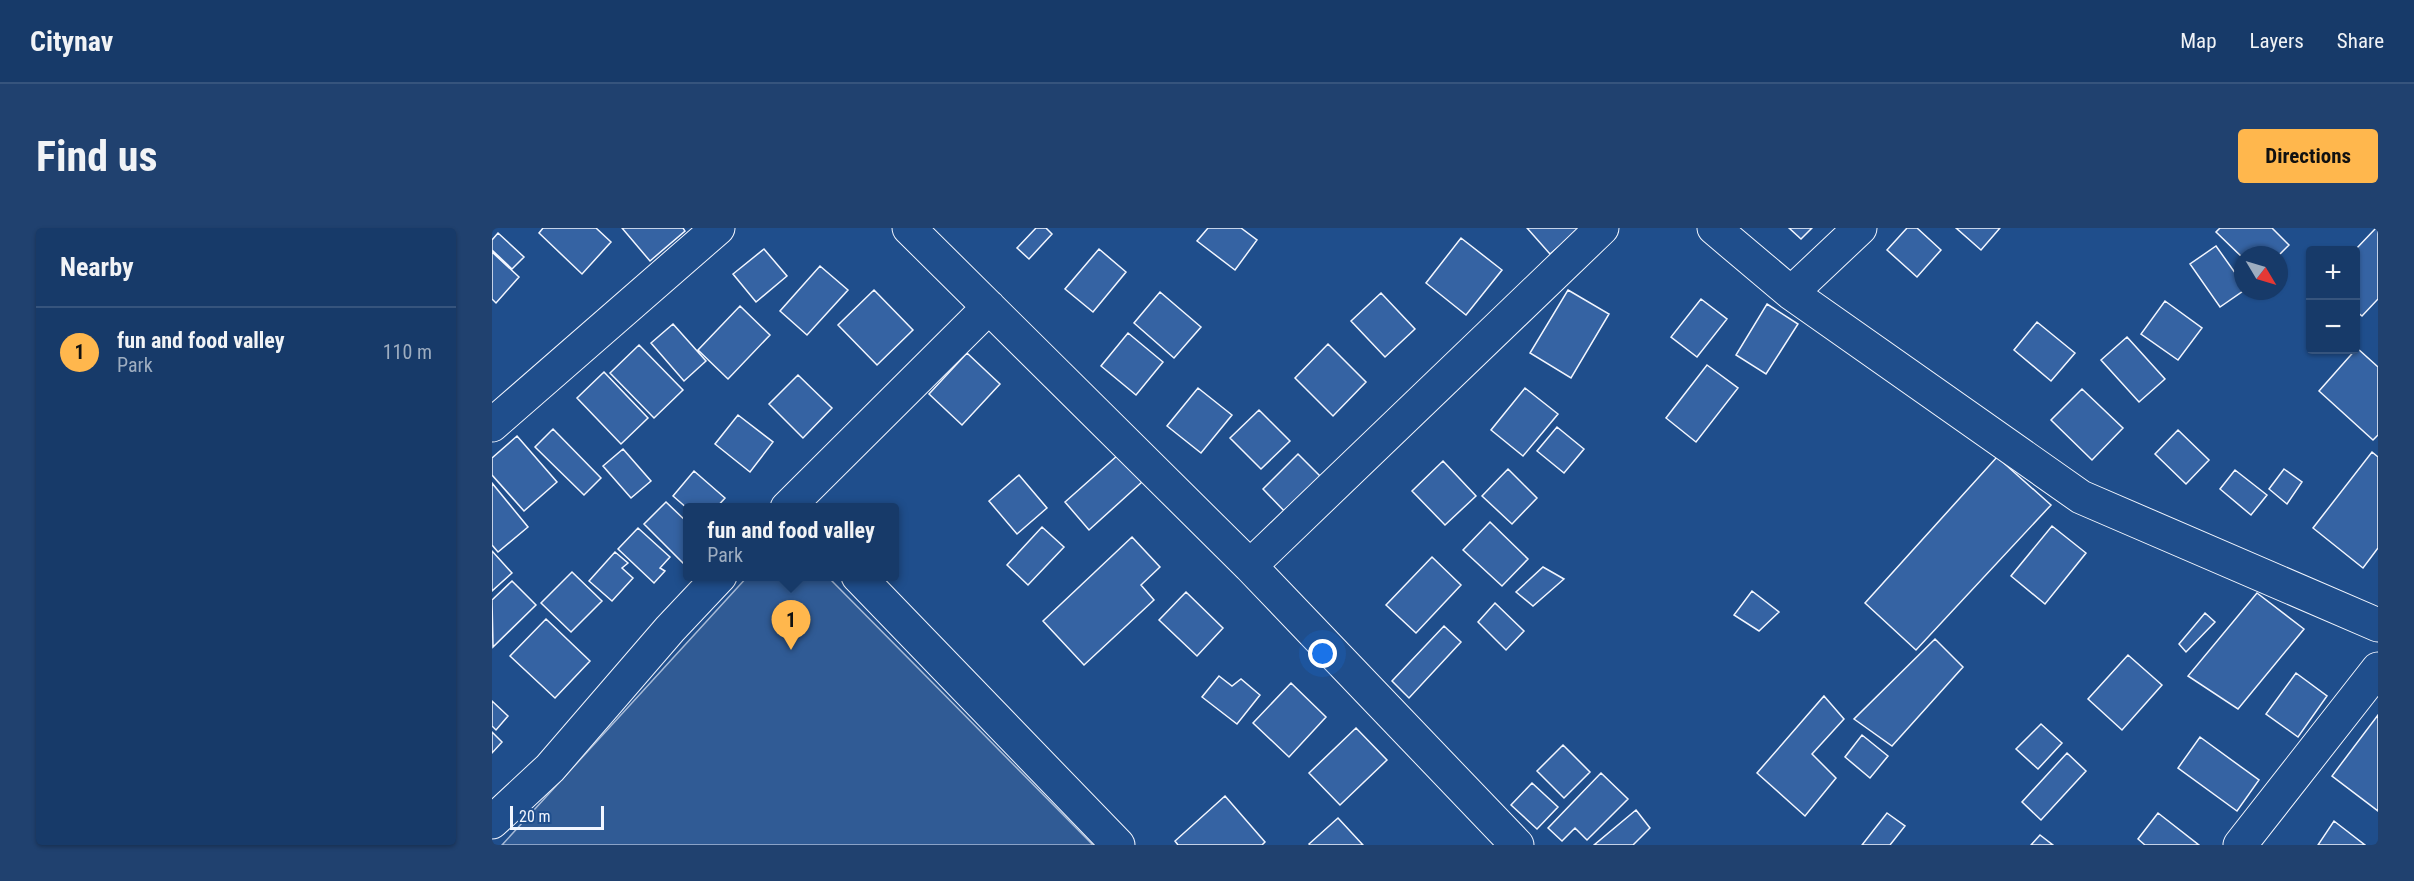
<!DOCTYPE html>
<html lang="en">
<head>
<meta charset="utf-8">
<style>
  body { margin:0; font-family:"Roboto Condensed",sans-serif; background:#20416f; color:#f1f3f6 }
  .controls { position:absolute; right:18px; top:18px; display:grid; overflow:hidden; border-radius:6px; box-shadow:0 2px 4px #0004 }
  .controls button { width:54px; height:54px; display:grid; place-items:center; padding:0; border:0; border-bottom:2px solid #36547d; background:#173a69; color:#f1f3f6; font:30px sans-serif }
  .compass { position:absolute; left:1742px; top:18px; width:54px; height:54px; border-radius:50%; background:#173a69; box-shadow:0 2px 4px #0004; rotate:128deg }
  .scale { position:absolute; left:18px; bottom:15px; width:94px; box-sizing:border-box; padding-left:6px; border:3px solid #f2f6ff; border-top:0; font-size:16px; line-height:21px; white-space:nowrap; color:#f2f6ff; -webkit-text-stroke:4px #1f4e8c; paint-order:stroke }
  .you { position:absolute; left:831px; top:426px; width:21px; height:21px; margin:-15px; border:4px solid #fff; border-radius:50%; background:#1a73e8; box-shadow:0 0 0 9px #1a73e833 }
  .badge { display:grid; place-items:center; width:39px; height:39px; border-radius:50%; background:#ffb74d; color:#111; font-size:20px; font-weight:700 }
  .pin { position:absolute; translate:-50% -50px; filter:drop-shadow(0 2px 3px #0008) }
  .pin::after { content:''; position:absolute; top:32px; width:21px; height:18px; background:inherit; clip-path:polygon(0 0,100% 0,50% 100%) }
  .popup { position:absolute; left:191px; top:275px; width:216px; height:78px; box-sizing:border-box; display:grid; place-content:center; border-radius:6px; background:#173a69; filter:drop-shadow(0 2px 4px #0005); font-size:20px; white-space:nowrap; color:#9eadc0 }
  .popup b { font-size:22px; color:#f1f3f6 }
  .popup::after { content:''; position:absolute; left:50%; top:100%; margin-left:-12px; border:12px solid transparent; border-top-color:#173a69 }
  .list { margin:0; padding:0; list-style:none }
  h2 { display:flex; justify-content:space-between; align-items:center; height:78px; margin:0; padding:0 24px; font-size:26px }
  h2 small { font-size:20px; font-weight:400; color:#9eadc0 }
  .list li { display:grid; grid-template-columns:39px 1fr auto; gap:18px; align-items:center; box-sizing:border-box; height:90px; padding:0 24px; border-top:2px solid #36547d }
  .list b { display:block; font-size:22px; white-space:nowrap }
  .list p { margin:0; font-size:20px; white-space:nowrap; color:#9eadc0 }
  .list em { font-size:20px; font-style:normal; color:#9eadc0 }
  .map { position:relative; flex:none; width:1886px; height:617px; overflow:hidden; border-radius:6px }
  header { display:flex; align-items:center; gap:36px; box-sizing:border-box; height:84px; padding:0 30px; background:#173a69; border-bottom:2px solid #36547d }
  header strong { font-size:28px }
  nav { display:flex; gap:33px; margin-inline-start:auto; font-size:21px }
  .intro { display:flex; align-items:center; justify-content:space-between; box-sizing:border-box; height:144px; padding:0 36px }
  h1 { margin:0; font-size:42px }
  .button { padding:15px 27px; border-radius:6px; background:#ffb74d; color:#111; font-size:21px; font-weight:700 }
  main { display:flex; gap:36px; padding:0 36px }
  aside { flex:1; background:#173a69; border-radius:6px; box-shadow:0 2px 4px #0004 }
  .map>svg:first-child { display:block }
  .green { fill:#305b95; stroke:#a8bbd7; stroke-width:1.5 }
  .building { fill:#3563a3; stroke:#f2f6ff; stroke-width:1.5 }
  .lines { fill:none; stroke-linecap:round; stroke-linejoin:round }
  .minor-casing { stroke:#f2f6ff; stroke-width:35 }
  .minor { stroke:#1f4e8c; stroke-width:33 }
</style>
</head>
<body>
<header>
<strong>Citynav</strong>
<nav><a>Map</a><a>Layers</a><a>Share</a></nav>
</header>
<div class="intro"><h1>Find us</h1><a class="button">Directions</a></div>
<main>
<aside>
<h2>Nearby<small></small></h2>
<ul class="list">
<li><span class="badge">1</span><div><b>fun and food valley</b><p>Park</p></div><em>110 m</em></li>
</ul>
</aside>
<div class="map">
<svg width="1886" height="617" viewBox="0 0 1886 617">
  <rect width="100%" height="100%" fill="#1f4e8c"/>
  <path class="green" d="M256,348l80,1 265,268h-591z"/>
  <path class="building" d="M51,0h53l15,14 -29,32 -43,-41z
    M130,0h61l2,3 -35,30z
    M544,0h10l6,6 -23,25 -12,-11z
    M716,0h33l16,12 -22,30 -38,-29z
    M1035,0h54l-31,26z
    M1297,0h23l-11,11z
    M1415,0h10l24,22 -24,27 -30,-27z
    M1464,0h44l-19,22z
    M1728,0h52l17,17 -10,10h-36v3l-27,-26z
    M1884,0h2v71l-16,17 -6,-5 -1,-61z
    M6,5l26,24 -12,12 -20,-19v-10z
    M969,10l41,32 -36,45 -40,-32z
    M1724,18l27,38v7l-23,16 -30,-43z
    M272,21l23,27 -31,26 -23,-28z
    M607,21l27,23 -33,40 -28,-23z
    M0,24l27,25 -23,26 -4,-4z
    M328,38l28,24 -41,45 -27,-24z
    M382,62l39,40 -36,35 -39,-40z
    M1076,62l41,24 -38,64 -41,-25z
    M668,64l41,35 -27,31 -40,-35z
    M889,65l34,36 -30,28 -34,-36z
    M1209,71l26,20 -30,38 -26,-20z
    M1673,73l37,27 -24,32 -37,-26z
    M1275,76l31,20 -32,50 -30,-19z
    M248,78l30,29 -42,44 -30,-29z
    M1545,94l38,31 -24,28 -37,-31z
    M181,96l33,37 -22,20 -33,-38z
    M636,105l35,29 -27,33 -35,-29z
    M1635,109l38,42 -26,23 -38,-42z
    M836,116l38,38 -33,34 -38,-38z
    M147,117l44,45 -29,28 -44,-45z
    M1865,120l21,19v68l-5,5 -54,-49z
    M475,125l33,31 -38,41 -33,-31z
    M1215,137l31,23 -42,54 -30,-24z
    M112,144l44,46 -27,26 -44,-46z
    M306,147l34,33 -29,30 -34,-34z
    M706,160l34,27 -31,38 -34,-27z
    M1033,160l33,26 -35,42 -32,-26z
    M1590,161l41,39 -31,32 -41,-40z
    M767,182l31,31 -29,28 -31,-31z
    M246,187l35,27 -23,30 -35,-28z
    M1065,199l27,22 -20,24 -27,-22z
    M61,201l48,49 -17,17 -49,-48z
    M1686,202l31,30 -23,24 -31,-30z
    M25,208l40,46 -33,29 -32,-36v-17z
    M131,221l28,32 -20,17 -28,-32z
    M1880,224l6,5v91l-15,20 -50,-40z
    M806,226l28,28 -36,35 -27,-28z
    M626,227l24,27 -53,48 -24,-28z
    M1505,229l54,48 -135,145 -51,-47z
    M951,233l33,35 -31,29 -33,-34z
    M1016,241l29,29 -25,26 -30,-28z
    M1792,241l18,13 -15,22 -18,-15z
    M1743,242l32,25 -16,20 -31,-26z
    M202,243l31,27 -9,10 -28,1 -15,-13z
    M527,247l28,33 -30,26 -28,-33z
    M0,255l36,44 -30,25 -6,-7z
    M174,274l22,21v40l-3,2 -41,-41z
    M998,294l38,37 -26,27 -39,-36z
    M1560,298l34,27 -41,51 -34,-28z
    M550,299l22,20 -36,38 -21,-20z
    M146,300l32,29 -10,11 5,3 -11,12 -36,-34z
    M640,309l28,30 -19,18 13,15 -70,65 -41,-44z
    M0,323l20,22 -20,18z
    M123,324l13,11 -6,5 11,10 -21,23 -23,-20z
    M940,329l29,28 -45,48 -30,-28z
    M1051,339l21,12 -31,27 -17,-14z
    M80,344l30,29 -31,31 -30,-29z
    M20,353l24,24 -43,42 -1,-47z
    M1260,363l27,21 -20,19 -25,-16z
    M694,364l37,36 -26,28 -38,-36z
    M1765,365l47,36 -66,80 -50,-33z
    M1003,375l29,28 -18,19 -28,-28z
    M1713,385l10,9 -29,30 -7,-8z
    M54,391l44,42 -35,37 -45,-42z
    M952,398l17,16 -52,56 -17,-17z
    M1443,411l28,28 -71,79 -38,-27z
    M1636,427l34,30 -40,45 -34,-31z
    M1804,445l31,23 -29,41 -32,-23z
    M727,448l13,10 9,-7 19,16 -23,29 -35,-27z
    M799,455l35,34 -37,40 -36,-34z
    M1332,468l20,23 -32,35 24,24 -31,38 -48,-43z
    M0,473l16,15 -12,14 -4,-4z
    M1886,487v96l-46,-35z
    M1549,496l21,19 -24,26 -22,-20z
    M864,500l31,32 -47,45 -31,-32z
    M0,504l10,10 -10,11z
    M1370,507l26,21 -18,22 -25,-21z
    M1708,509l59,43 -22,31 -59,-43z
    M1071,517l27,27 -26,26 -27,-27z
    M1575,525l19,18 -45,49 -19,-18z
    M1109,545l27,26 -41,41 -12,-12 -13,13 -14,-13z
    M1040,555l26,24 -21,22 -26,-24z
    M733,568l40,46 -3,3h-84l-3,-4z
    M1144,582l14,18 -17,17h-39z
    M1395,585l18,13 -15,19h-28z
    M1666,585l41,32h-54l-7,-6z
    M846,590l25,27h-53l-1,-1z
    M1842,593l31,24h-47z
    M1548,607l13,10h-22z"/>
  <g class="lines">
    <g class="minor-casing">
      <path id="minor" d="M417,0l341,338 267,279
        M1222,0l77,65 290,204 297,128
        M1299,65l69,-65
        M0,197l226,-197
        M295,280l202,-201
        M758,338l352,-338
        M366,348l260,269
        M0,594l58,-54 120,-139 50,-53
        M1748,617l138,-176"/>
    </g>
    <use href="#minor" class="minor"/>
  </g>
</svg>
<div class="controls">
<button>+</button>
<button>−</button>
</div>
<svg class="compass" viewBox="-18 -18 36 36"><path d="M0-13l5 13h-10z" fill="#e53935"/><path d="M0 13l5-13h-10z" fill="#9eadc0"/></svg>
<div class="scale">20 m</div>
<div class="you"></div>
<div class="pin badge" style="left:299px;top:422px">1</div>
<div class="popup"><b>fun and food valley</b>Park</div>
</div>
</main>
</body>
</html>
